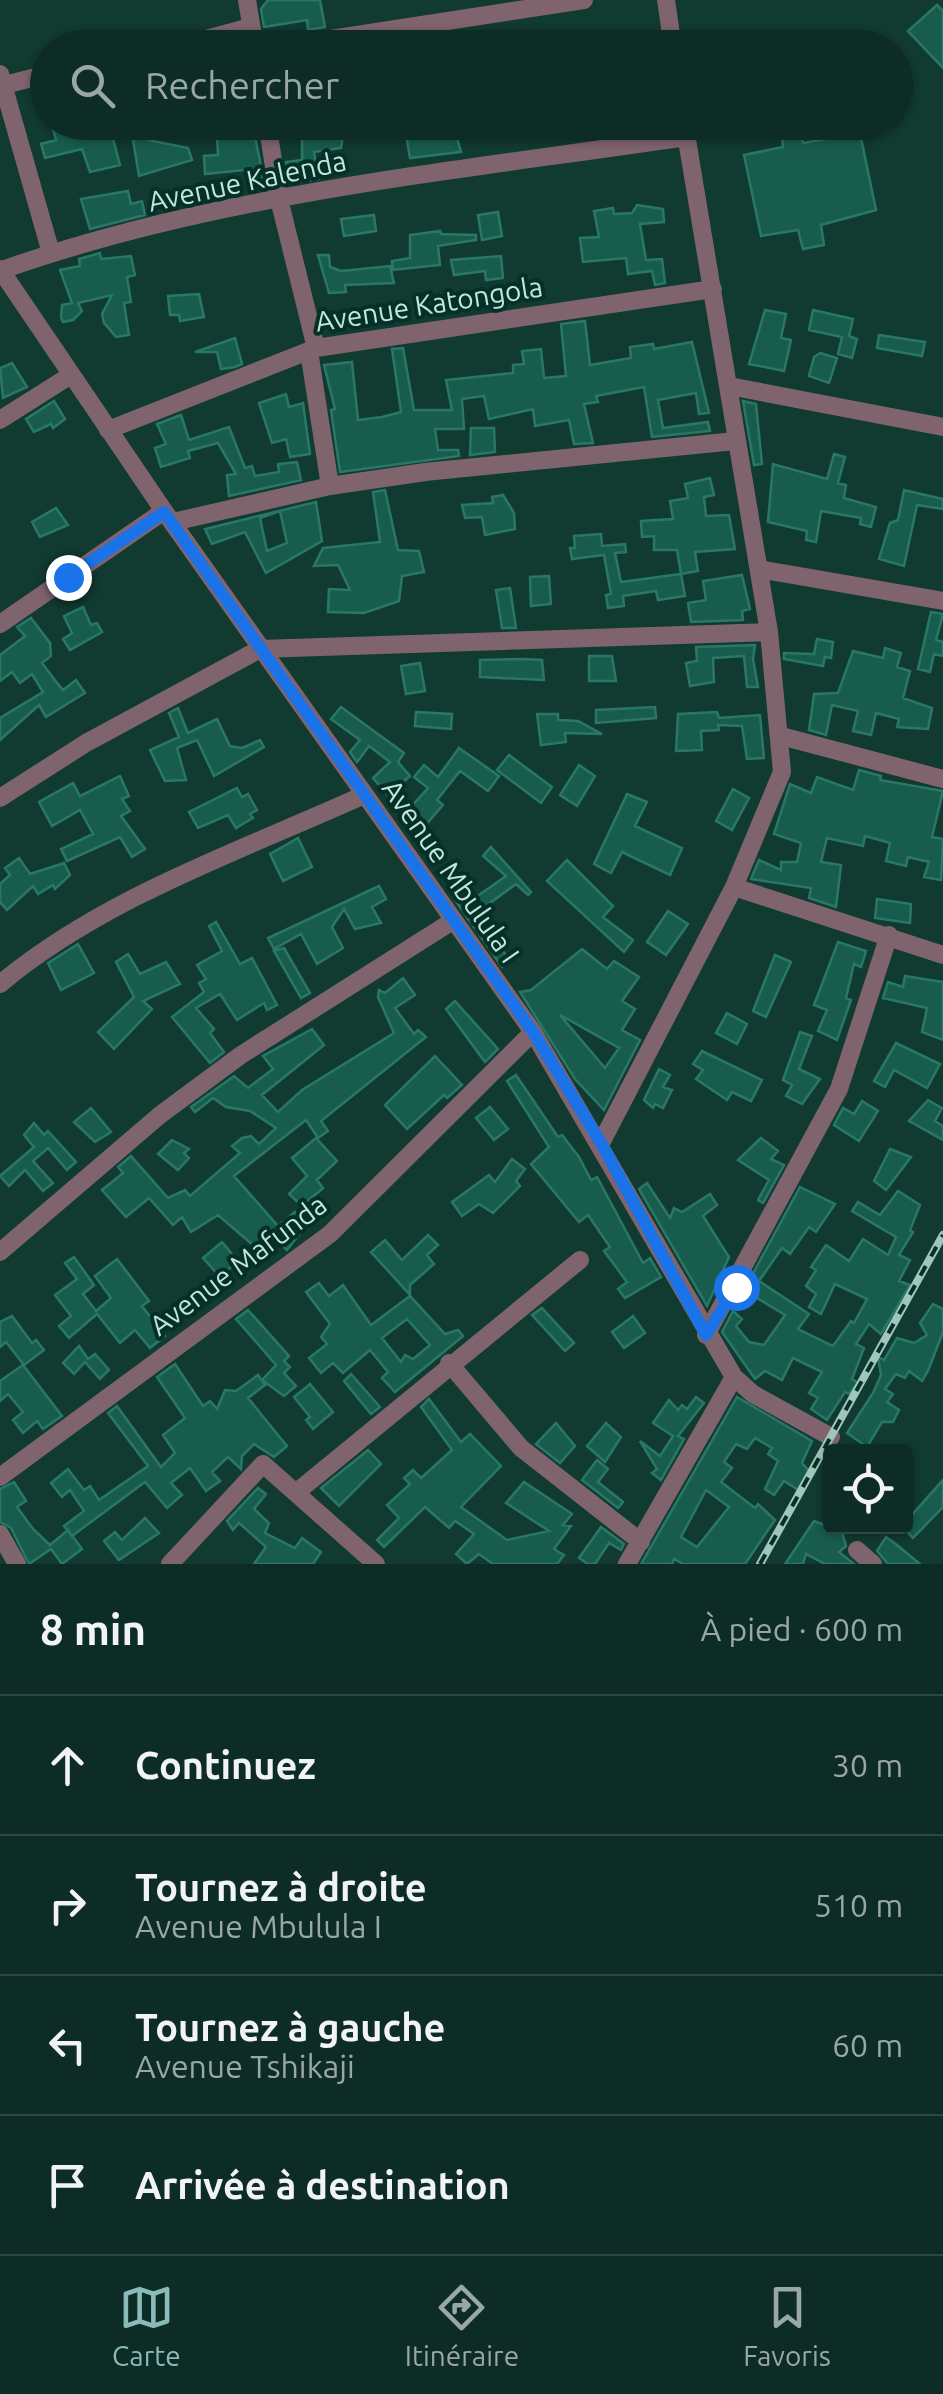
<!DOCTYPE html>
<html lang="fr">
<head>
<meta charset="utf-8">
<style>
  body { margin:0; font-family:Ubuntu,sans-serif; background:#1b3832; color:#f1f3f6 }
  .controls { position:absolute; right:30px; bottom:30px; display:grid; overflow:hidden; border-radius:10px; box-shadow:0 2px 8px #0004 }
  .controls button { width:90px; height:90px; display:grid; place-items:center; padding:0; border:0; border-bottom:2px solid #2d4842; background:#0d2c25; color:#f1f3f6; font:50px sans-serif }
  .stop { position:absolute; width:30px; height:30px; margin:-22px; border:8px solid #1a73e8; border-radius:50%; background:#fff }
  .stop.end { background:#1a73e8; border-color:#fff; box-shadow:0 2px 10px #0008 }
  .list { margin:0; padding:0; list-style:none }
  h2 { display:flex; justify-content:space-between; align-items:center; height:130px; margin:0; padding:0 40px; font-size:42px }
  h2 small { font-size:32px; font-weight:400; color:#9aa7a7 }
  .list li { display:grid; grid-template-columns:65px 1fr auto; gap:30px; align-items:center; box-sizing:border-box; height:140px; padding:0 40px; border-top:2px solid #2d4842 }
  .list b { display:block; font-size:38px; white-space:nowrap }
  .list p { margin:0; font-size:32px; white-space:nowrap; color:#9aa7a7 }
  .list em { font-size:32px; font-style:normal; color:#9aa7a7 }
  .icon { flex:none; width:55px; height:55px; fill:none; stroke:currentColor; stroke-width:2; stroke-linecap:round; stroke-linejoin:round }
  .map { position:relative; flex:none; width:943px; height:1564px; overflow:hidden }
  .search { position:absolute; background:#0d2c25; box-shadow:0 2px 8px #0004; left:30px; right:30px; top:30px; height:110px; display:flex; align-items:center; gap:25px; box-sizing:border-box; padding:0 35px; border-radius:55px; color:#9aa7a7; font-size:38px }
  .sheet { height:690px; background:#0d2c25 }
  nav { display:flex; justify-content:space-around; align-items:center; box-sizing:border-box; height:140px; border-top:2px solid #2d4842; background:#0d2c25; font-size:28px; color:#9aa7a7 }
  nav a { display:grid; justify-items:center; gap:5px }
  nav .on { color:#8bbbb9 }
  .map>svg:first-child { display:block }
  .building { fill:#185c4e; stroke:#297867; stroke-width:2.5; fill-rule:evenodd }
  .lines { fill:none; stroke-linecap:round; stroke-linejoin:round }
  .minor { stroke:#7f646d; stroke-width:18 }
  .rail-casing { stroke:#a0c5bb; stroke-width:8 }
  .rail { stroke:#053027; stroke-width:4; stroke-dasharray:11; stroke-linecap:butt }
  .route { stroke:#1a73e8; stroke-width:12 }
  .labels { text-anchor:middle; stroke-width:8; stroke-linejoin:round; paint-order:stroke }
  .street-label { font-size:28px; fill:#c2e6dc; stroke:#053027 }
</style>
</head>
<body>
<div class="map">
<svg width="943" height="1564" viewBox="0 0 943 1564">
  <rect width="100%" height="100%" fill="#113a31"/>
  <path class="building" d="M268,0h52l5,27 -17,3 -1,-10 -43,7 -3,-18z
    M937,5l6,6v57l-35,-37z
    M83,122l3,17 26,-4 8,30 -30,7 -8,-23 -37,9 -4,-14 15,-4 -4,-15z
    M130,122h35l1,14 -18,4 40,8 4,12 -53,16z
    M216,122h36l12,59 -9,1 -2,-13 -48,5 -1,-18 14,-1z
    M302,122h56l2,10 -17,3 -2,13 -27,4 4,27 -29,5 -3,-22 16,-2z
    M404,122h21l1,5 27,-3 8,28 -51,6z
    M800,123l3,20 57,-10 16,77 -55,15 3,20 -21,4 -5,-19 -37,6 -17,-81 39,-8 -2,-21z
    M128,191l3,13 11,-3 3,14 -55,14 -9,-30z
    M637,205l26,4 1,13 -24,2 6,36 16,-1 3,24 -10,2 -3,-14 -24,3 -2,-16 -43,4 -3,-24 19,-1 -5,-26 19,-3 1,6 18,-1z
    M498,212l4,24 -20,4 -4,-25z
    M374,215l2,16 -32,5 -3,-17z
    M440,231l1,3 35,1v5l-38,6 2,19 -47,5 -1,-9 18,-3v-23z
    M100,253l1,6 30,-3 4,19 -8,2 4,25 -7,1 5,32 -13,2 -12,-14 -2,-9 10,-19 -34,8 4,8 -9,9 -10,2 -2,-5 1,-12 10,-2 -12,-33 20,-4 -1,-7z
    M318,255h11l1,12 11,4 49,-5 4,17 -49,2 1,7 -17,1z
    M501,256l2,22 -17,2 -1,-9 -31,4 -3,-15z
    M199,294l5,23 -24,4 -1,-6h-9l-2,-19z
    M765,310l21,4 -5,24 10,2 -7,31 -35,-7z
    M813,310l40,9 -4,17 8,3 -5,19 -14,-4 4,-17 -33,-7z
    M585,321l5,44 41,-7 -1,-11 23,-3 1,5 38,-7 17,71 -10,1 -3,-21 -38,7 5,28 45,-6 2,9 -58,6 -8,-50 -48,9 2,6 -14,2 9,39 -19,1 -5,-24 -34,6 -2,-17 -44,10 -5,-23 -22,3 2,30h-29l3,21h20l1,6 -119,16 -9,-62 4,-1 -11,-44 28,-3 6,58 24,-3 19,-5 -9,-63 11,-1 11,62h38l-6,-30 67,-7v-8l11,-1 -2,-13 19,-2 3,29 22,-2 -5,-52z
    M879,335l46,7 -3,14 -45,-8z
    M235,338l7,26 -7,3 -14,2 -4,-17h-22z
    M820,353l17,5 -8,25 -20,-7 5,-19z
    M12,363l15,24 -24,11 -3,-30z
    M286,394l3,13 14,-4 7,51 -20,3 -4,-18 -14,4 -13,-40z
    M54,401l11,18 -12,9 -2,-4 -17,8 -8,-13z
    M743,401l13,3 6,60 -8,1z
    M181,415l8,25 40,-13 16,41 7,-2 3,10 24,-4 -1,-8 19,-2 4,18 -72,16 -2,-21 9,-1 -18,-31 -30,8 2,7 -29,9 -6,-19 11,-4 -9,-20z
    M471,428h23l1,24 -25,3z
    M834,454l11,3 -7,26 8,2 -2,13 32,9 -5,20 -11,-3 1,-6 -40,-7 -5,31 -10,-2 1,-9 -39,-9 5,-58 54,15z
    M710,478l4,17 -10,2 2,19 23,-1 6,34 -40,3 3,19 -17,3 -4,-24h-23v-14l-12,1 -1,-16 32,-2 -3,-18 18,-3 -3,-14z
    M385,490l13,60 21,1 5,21 -22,4 -3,25 -35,12 -36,-1 1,-23 21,1 -12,-25 -24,1 9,-18 57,-6 -7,-50z
    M904,490l39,9v10l-26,-4 -13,61 -25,-7 11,-36 8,-3z
    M503,495l11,18 1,16 -30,6 -3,-18 -17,1 -3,-13 31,-2 -1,-6z
    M316,502l6,39 -56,32 -21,-41 -33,12 -7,-15zM280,511l7,32 -20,8 -7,-33z
    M56,508l12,17 -28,12 -8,-15z
    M601,534l1,12 23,-2 1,8 -11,1 6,29 60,-8 4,22 -27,4 -2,-9 -33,5 1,10 -16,2 -2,-13 5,-1 -7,-39 -32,4 -2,-11h5l-1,-12z
    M742,575l8,34 -8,2 1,9 -52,2 -3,-19 18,-3 -3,-19z
    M549,576l2,28 -20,2 -1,-29z
    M510,588l6,40h-14l-6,-38z
    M83,607l8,18 6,-2 5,9 -32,18 -7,-11 9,-6 -8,-17z
    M931,612l12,2 -7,26 7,2v14l-9,-2 -4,18 -12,-3z
    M31,618l19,25 1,13 -9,7 15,20 6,7 13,-10 9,13 -39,24 -7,-12 -39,35v-22l43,-26 -11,-18 -12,9 -8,-11 -12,9v-26l25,-19 -8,-9z
    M817,639l16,3 -2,16 -6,-1 -2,9 -39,-7v-6l30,1z
    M755,645l-2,14 5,28h-11l-3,-31 -31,2 1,24 -24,4 -4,-23 11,-2 -1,-14z
    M885,648l16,5 -4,14 13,4 -7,27 29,10 -4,21 -31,-2 2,-8 -23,-6 -5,22 -18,-4 5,-20 -26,-6 -6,30 -17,-5 5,-36 24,-1 15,-42 30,7z
    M589,656h23l4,25h-27z
    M523,659l19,1 2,20 -64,-3v-17z
    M420,663l5,28 -19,3 -5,-28z
    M341,707l63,46 -6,9 12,14 -22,19 -15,-17 17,-16 -21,-16 -12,16 -7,-10 10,-12 -29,-21z
    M655,707l1,11 -60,5v-13z
    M178,708l10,25 29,-14 13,27 12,2 18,-8 4,7 -50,29 -17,-36 -20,8 9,32 -21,1 -15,-31 29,-13 -10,-24z
    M416,712l36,2 -1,15 -36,-3z
    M717,712l2,6 41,-3 4,43 -17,1 -5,-33 -24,-1 1,5 -18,1 1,19 -26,1 2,-37z
    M537,714h21v6l20,1 24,13 -37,-1 1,9 -25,3z
    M459,748l40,28 -11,15 -28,-20 -23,29 6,5 -20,23 -14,-12 4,-5 -3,-3 18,-20 -14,-11 10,-12 14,12z
    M509,755l43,32 -11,16 -44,-33z
    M579,765l16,11 -18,30 -17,-11z
    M859,770l22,6 -1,4 63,11 -11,46 11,2 -2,41 -17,-3 5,-15 -21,-5 -2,9 -20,-5 4,-18 -25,-7 -2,10 -36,-8 -6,24 20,3 -5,42 -27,-9 2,-10 -60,-9 8,-19 22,10v-8h16l4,-19 -27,-9 16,-50 21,9 6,-16 36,13z
    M120,776l9,20 -7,3 8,12 -9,5 24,33 -13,8 -12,-20 -53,24 -6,-12 32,-15 -13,-24 -28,16 -13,-24 34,-19 7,13z
    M237,788l5,9 6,-3 9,16 -7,4 3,4 -17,10 -8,-13 -30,13 -9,-16z
    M733,789l16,9 -17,32 -16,-9z
    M627,794l20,8 -12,24 47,22 -12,27 -48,-23 -11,21 -17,-9z
    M298,838l14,29 -29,14 -13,-27z
    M491,847l40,45 -3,3 -12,-11 -41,30 -6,-4 41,50 -8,7 -49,-70 8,-5 8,10 37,-26 -23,-20z
    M19,858l11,16 34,-11 6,12 -15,14 -2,-4 -15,9 -5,-8 -26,24 -7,-8v-18l10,-9 -5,-7z
    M567,860l46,46 -10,11 30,23 -9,12 -77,-71z
    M379,886l7,13 -14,8 9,16 -26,6 -11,-20 -12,18 11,21 -26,16 -16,-30 -27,15 -6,-11z
    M877,899l34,5 -1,19 -35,-5z
    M668,911l20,13 -22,31 -19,-13z
    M216,922l24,42 12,-6 25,47 -10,5 -3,-7 -27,17 -17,-26 -24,14 18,21 -4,4 14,19 -14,11 -38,-46 32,-25 -5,-9 7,-4 -9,-14 25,-14 -13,-25z
    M838,942l28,9 -5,16 -7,-3 -8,34 5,2 -14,40 -19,-9 9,-21 -13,-5z
    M78,944l16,29 -33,17 -13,-27z
    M284,948l26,45 -9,5 -27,-47z
    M582,949l25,20 7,-8 25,16 -17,24 13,8 -13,21 18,10 -36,70 -29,-31 -55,-87 11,-2zM560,1015l59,33 -14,20z
    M128,954l12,20 26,-12 14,22 -37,17 9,8 -38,40 -16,-17 36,-35 -18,-35z
    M775,955l16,7 -25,55 -13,-6z
    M905,976l38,6v58l-21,-8 5,-24 -44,-10 5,-16 15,5z
    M403,978l12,17 -20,13 19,26 4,-4 8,7 -105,84 7,10 -10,7 -12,-18 -72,56 44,50 17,-14 12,12 -20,26 -19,-17 -14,13 -36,-31 -27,17 -9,-15 -9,8 -24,-27 -23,19 -24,-27 21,-17 -5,-6 13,-11 37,42 17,-8 5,6 50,-43 -8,-7 10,-8 9,-2 8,8 17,-16 -26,-17 -24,-4 -13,-9 -18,14 -4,-5 43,-31 14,12 25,-19 -10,-13 49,-27 12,16 -62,50 16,17 24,-22 92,-57 -16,-36 1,-7 6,3z
    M455,1001l43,48 -13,13 -39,-53z
    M727,1013l20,11 -10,20 -21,-11z
    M800,1032l12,4 -13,33 21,10 -18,25 -16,-8 6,-11 -9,-5z
    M896,1043l44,21 -13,24 -33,-18 -9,17 -11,-6z
    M702,1051l60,29 -11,21 -19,-9 -5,8 -31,-21 7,-9 -10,-6z
    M435,1056l27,29 -15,13 -3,-3 -37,34 -22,-24z
    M659,1069l11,6 -7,12 9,3 -9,18 -8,-4 -2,4 -9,-8z
    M516,1075l42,62 4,-2 17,22 12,23 6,-3 46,86 7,-5 11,19 -36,21 -7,-9 9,-7 -23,-31 6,-4 -22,-32 -9,7 -48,-58 18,-17 -42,-66z
    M928,1100l14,8 -7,13 8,5v14l-34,-19z
    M862,1101l16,10 -19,30 -25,-16 9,-17 11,6z
    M490,1107l18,22 -14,11 -18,-22z
    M91,1108l20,24 -16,10 -21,-20z
    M34,1123l10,12 4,-4 28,31 -9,8 -19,-22 -15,13 20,22 -10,8 -18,-21 -16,16 -9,-10 34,-29 -10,-12z
    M316,1138l21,23 -20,19 6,8 -21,18 -13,-12 18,-18 -15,-18z
    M761,1138l17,13 -7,8 13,6 -21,38 -5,-3 11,-20 -31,-20z
    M172,1140l17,9 -5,4 5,5 -11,12 -20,-16z
    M890,1149l21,8 -25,33 -12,-9z
    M512,1159l13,10 -9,12 4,5 -27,27 -14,-9 -17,12 -10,-14 37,-27 6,7z
    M647,1183l23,35 4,-10 8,4 28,-18 7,11 -14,11 26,41 -22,49 -68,-117z
    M800,1187l35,17 -19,28 -7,-5 -19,27 -8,-6 -23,33 50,33 -11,15 35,17 18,-25 3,2 13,-24 -32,-15 -14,30 -12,-7 7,-13 -10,-8 10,-16 -5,-3 15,-22 23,16 14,-22 25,16 8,-18 -44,-26 6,-9 22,13 18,-24 22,14 -10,25 3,2 -14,23 11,5 -11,21 11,4 -29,49 -12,-10 -13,20 8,4 -12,31 6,4 -9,11 -4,-2 -18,28 -16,-11 7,-11 -9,-5 13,-21 -29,-14 -11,22 -17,-9 -10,8 -33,-47 11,-21 9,8 -6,7 13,16 15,3 21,-30 -41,-25z
    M428,1235l10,10 -11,10 7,9 -24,21v10l-39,-43 14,-12 17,20z
    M222,1242l16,19 -18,16 -17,-19z
    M74,1257l20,28 -11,9 13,17 15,-13 -16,-22 22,-17 32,42 -7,5 23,30 -15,12 -15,-18 -15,13 -23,-29 -28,24 -10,-12 12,-10 -16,-21 22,-16 -12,-16z
    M319,1283l10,13 14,-11 28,40 39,-29 35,38 13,-4 5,6 -68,56 -13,-14 6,-6 -18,-22 -27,23 -10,-10 -12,10 -12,-15 18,-14 -6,-7 9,-13 -24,-32zM407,1319l23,26 -17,14 -8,-4 -4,7 -19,-24z
    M933,1304l10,5v23l-15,39 -6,10 -13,-10 -4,7 -9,-4 -11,15 8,5 -6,8 12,8 -6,12h-11l-15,25 -20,-14 26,-40 8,-18 -3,-18 6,3 13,-22 17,5 13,-8 -7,-12z
    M542,1308l32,35 -9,8 -33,-36z
    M248,1310l41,46 -5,5 6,6 -6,6 12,13 -12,10 -22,-16 14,-15 -40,-46z
    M12,1316l20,27 4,-3 8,10 -20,15 -18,-23 -6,5v-25z
    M633,1316l12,17 -21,15 -12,-16z
    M79,1346l9,13 7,-5 14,16 -9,9 -15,-17 -11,12 -11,-11z
    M175,1364l28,42 7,-5 7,8 8,-19 11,1 22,-16 7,10 -17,13 39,48 -13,11 -20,-13 -12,12 -1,13 -13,-12 -16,15 8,9 -14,10 -16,-23 -19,15 11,12 -15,13 -22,-26 -73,54 -8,-10 20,-15 -14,-21 -8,7 -11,-14 17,-14 16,21 6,-4 9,14 49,-34 -40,-53 9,-7 44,61 14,-14 -12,-18 22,-17 -28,-41z
    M23,1365l39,51 -19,13 -6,-8 -14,12 -10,-13 10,-8 -15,-18 -8,7v-20z
    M351,1374l29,33 -9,7 -27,-33z
    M310,1384l23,28 -20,17 -7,-9 4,-3 -16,-20z
    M696,1397l8,6 -26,33 6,3 -23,41 -9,-7 5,-4 -17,-28 20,15 13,-20 -20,-13 16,-23 9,10 4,-5 5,4z
    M737,1397l75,44 -10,22 8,9 -10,19 -16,-10 -10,14 -9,-6 13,-28 -10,-7 4,-6 -17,-10 -8,11 -11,-5 -12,18 8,6 -11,14 34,26 3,-4 17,16 -30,44h-62l-9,-5 -2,5h-31zM706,1490l23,17 -32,40 -16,-10z
    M429,1399l32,43 9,-8 31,32 -40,41 46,33 42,-9 -43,-28 18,-21 48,32 -9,11 8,1 -17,23 10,6 -7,9h-64l-14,-10 -12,10 -11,-10 18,-20 -19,-13 -6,7 -24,-21 -41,40 -7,-7 22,-22 -12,-13 23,-21 -6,-6 9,-8 8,8 31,-28 -31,-43z
    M556,1423l19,23 -15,17 -24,-19z
    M606,1423l15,14 -16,25 -18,-16z
    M368,1450l13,14 -42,42 -18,-18z
    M597,1460l11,9 -10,13 25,20 -5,6 -36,-28z
    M943,1480v27l-30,31 -11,-12z
    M14,1482l12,19 -9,6 16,22 17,16 18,-15 14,19 -20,15 -11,-15 -22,15 -18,-36 -11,-6v-33z
    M258,1488l8,6 -12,15 15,14 -4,10 30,15 7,-10 19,14 -8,12h-59l12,-17 -27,-24 -6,7 -6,-9z
    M145,1518l14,15 -40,27 -15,-19 11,-9 7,8z
    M814,1521l28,11 4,14 -7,6 15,12h-29l-19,-10 -3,10h-18z
    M601,1527l23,17 -3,6 -12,-7 -14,21h-7l-9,-6z
    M886,1537l11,8 23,19h-32l-11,-13z"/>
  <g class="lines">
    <path class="minor" d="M247,0l8,48
      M666,0l7,48
      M172,48l79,-21
      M272,48l312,-48
      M0,74l51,179
      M0,86l48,-12
      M267,122l12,77 37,149
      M0,269l164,242 369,521 201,345 19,17 78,43
      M2,270c218,-77 456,-99 684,-133
      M309,351l21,135
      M729,386l214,41
      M0,420l71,-45
      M108,430l208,-82 397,-59
      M173,522l157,-36 95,-14 310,-31
      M759,569l184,32
      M0,624l164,-113
      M781,736l162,43
      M0,798l86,-55 174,-94 509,-17
      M734,887l209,68
      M0,984c104,-87 243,-134 364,-189
      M601,1143l133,-256 48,-115 -13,-140 -85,-510
      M0,1252l160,-137 81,-60 210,-133
      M706,1335l133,-246 50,-154
      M449,1363l72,85 120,94
      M0,1477l330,-243 203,-202
      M298,1491l282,-231
      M0,1534l17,30
      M857,1550l16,14
      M170,1564l93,-100 113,100
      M627,1564l107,-187"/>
    <g class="rail-casing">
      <path id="rail" d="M760,1564l183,-329"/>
    </g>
    <use href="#rail" class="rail"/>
  </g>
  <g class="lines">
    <path class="route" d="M68,577l96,-65 369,520 68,111 105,192 30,-48"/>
  </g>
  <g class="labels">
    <g class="street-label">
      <text transform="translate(247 181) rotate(-12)" y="10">Avenue Kalenda</text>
      <text transform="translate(429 304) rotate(-9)" y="10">Avenue Katongola</text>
      <text transform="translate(451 871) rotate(55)" y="10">Avenue Mbulula I</text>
      <text transform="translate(238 1265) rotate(-37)" y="10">Avenue Mafunda</text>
    </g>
  </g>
</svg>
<div class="controls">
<button><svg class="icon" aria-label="locate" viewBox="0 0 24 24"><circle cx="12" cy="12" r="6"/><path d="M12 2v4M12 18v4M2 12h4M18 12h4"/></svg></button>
</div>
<div class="stop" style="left:736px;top:1287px"></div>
<div class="stop end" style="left:68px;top:577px"></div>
<div class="search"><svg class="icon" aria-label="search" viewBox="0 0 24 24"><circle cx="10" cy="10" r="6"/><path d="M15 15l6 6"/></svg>Rechercher</div>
</div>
<section class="sheet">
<h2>8 min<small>À pied · 600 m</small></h2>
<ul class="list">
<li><svg class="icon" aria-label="ahead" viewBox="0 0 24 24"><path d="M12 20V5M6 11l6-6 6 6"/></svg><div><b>Continuez</b></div><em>30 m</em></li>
<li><svg class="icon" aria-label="right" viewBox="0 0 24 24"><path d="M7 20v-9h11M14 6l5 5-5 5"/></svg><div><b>Tournez à droite</b><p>Avenue Mbulula I</p></div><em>510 m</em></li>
<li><svg class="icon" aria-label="left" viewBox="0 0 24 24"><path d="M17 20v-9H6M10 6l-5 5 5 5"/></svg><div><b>Tournez à gauche</b><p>Avenue Tshikaji</p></div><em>60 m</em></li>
<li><svg class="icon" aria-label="arrive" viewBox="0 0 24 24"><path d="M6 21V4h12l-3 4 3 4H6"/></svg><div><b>Arrivée à destination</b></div></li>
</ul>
</section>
<nav>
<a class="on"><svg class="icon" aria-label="map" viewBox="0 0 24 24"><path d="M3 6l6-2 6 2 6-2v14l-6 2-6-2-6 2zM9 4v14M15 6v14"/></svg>Carte</a>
<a><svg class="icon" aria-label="directions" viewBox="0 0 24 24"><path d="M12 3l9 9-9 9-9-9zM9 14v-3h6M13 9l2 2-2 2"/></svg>Itinéraire</a>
<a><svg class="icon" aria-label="saved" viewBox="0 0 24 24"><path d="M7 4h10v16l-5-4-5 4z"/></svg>Favoris</a>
</nav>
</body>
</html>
